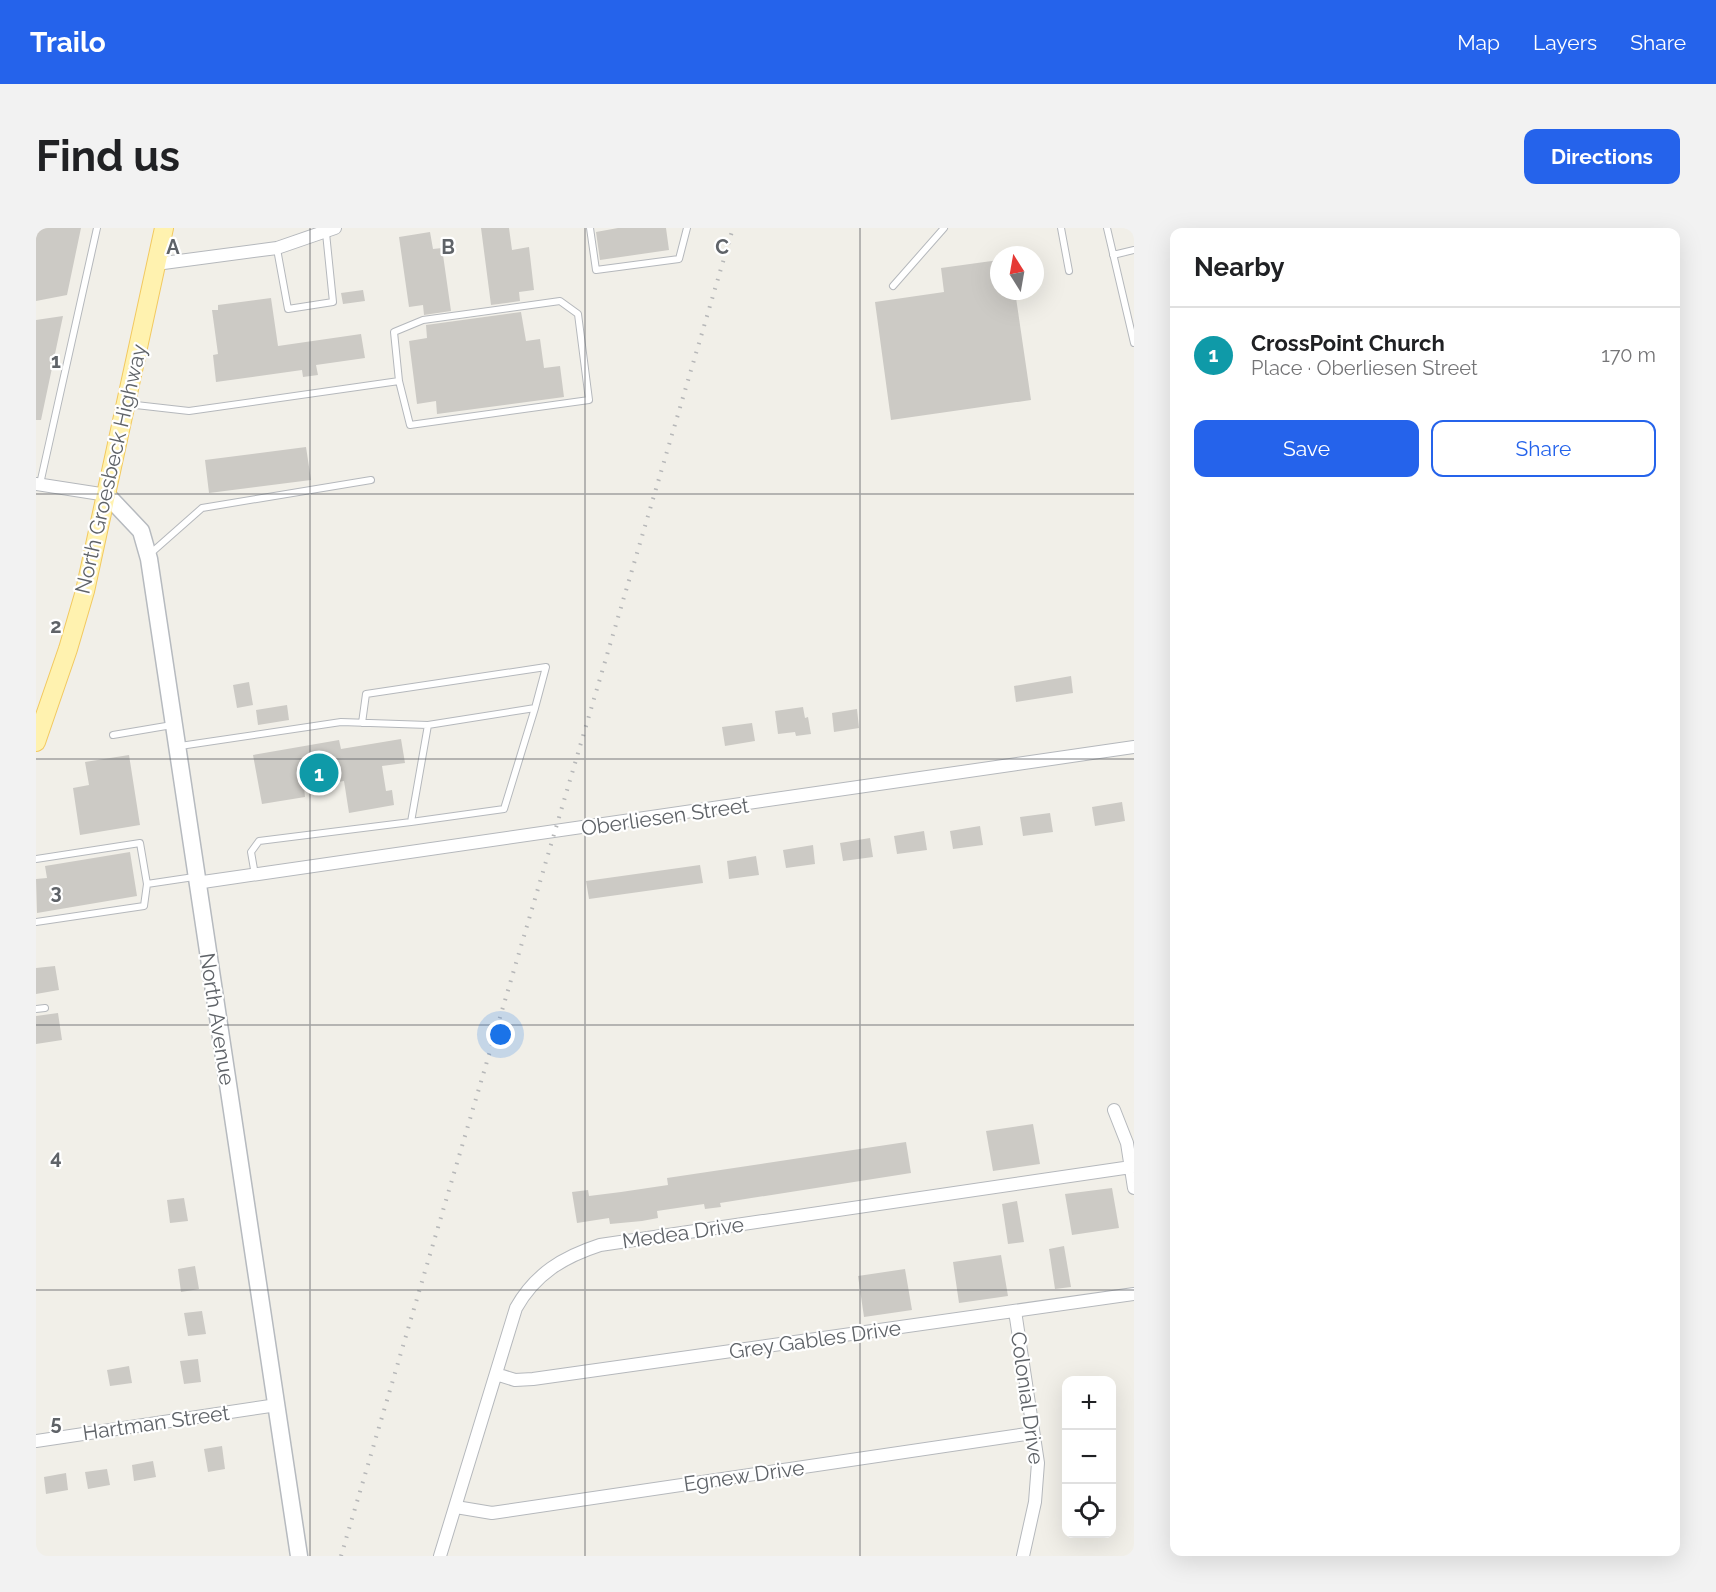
<!DOCTYPE html>
<html lang="en">
<head>
<meta charset="utf-8">
<style>
  body { margin:0; font-family:Raleway,sans-serif; background:#f2f2f2; color:#202124 }
  .controls { position:absolute; right:18px; bottom:18px; display:grid; overflow:hidden; border-radius:12px; box-shadow:0 6px 24px #0002 }
  .controls button { width:54px; height:54px; display:grid; place-items:center; padding:0; border:0; border-bottom:2px solid #e0e0e0; background:#fff; color:#202124; font:30px sans-serif }
  .compass { position:absolute; left:954px; top:18px; width:54px; height:54px; border-radius:50%; background:#fff; box-shadow:0 6px 24px #0002; rotate:349deg }
  .you { position:absolute; left:465px; top:807px; width:21px; height:21px; margin:-15px; border:4px solid #fff; border-radius:50%; background:#1a73e8; box-shadow:0 0 0 9px #1a73e833 }
  .badge { display:grid; place-items:center; width:39px; height:39px; border-radius:50%; background:#2563eb; color:#fff; font-size:20px; font-weight:700 }
  .pin { position:absolute; translate:-50% -50%; border:3px solid #fff; box-shadow:0 2px 6px #0006 }
  .list { margin:0; padding:0; list-style:none }
  h2 { display:flex; justify-content:space-between; align-items:center; height:78px; margin:0; padding:0 24px; font-size:26px }
  h2 small { font-size:20px; font-weight:400; color:#757577 }
  .list li { display:grid; grid-template-columns:39px 1fr auto; gap:18px; align-items:center; box-sizing:border-box; height:96px; padding:0 24px; border-top:2px solid #e0e0e0 }
  .list b { display:block; font-size:22px; white-space:nowrap }
  .list p { margin:0; font-size:20px; white-space:nowrap; color:#757577 }
  .list em { font-size:20px; font-style:normal; color:#757577 }
  .actions { display:flex; gap:12px; padding:18px 24px }
  .actions a { flex:1; padding:14px 0; border:2px solid #2563eb; border-radius:12px; text-align:center; font-size:21px; color:#2563eb }
  .actions .main { background:#2563eb; color:#fff }
  .icon { flex:none; width:33px; height:33px; fill:none; stroke:currentColor; stroke-width:2; stroke-linecap:round; stroke-linejoin:round }
  .map { position:relative; flex:none; width:1098px; height:1328px; overflow:hidden; border-radius:12px }
  header { display:flex; align-items:center; gap:36px; box-sizing:border-box; height:84px; padding:0 30px; background:#2563eb; color:#fff }
  header strong { font-size:28px }
  nav { display:flex; gap:33px; margin-inline-start:auto; font-size:21px }
  .intro { display:flex; align-items:center; justify-content:space-between; box-sizing:border-box; height:144px; padding:0 36px }
  h1 { margin:0; font-size:42px }
  .button { padding:15px 27px; border-radius:12px; background:#2563eb; color:#fff; font-size:21px; font-weight:700 }
  main { display:flex; gap:36px; padding:0 36px }
  aside { flex:1; background:#fff; border-radius:12px; box-shadow:0 6px 24px #0002 }
  .map>svg:first-child { display:block }
  .building { fill:#cccac5 }
  .lines { fill:none; stroke-linecap:round; stroke-linejoin:round }
  .lane-casing { stroke:#b5b8bc; stroke-width:8 }
  .street-casing { stroke:#b5b8bc; stroke-width:14 }
  .secondary-casing { stroke:#b6babf; stroke-width:19 }
  .primary-casing { stroke:#f2c960; stroke-width:20 }
  .lane { stroke:#fff; stroke-width:6 }
  .street { stroke:#fff; stroke-width:12 }
  .secondary { stroke:#fff; stroke-width:16 }
  .primary { stroke:#fff2af; stroke-width:18 }
  .rail { stroke:#b6b7b8; stroke-width:4; stroke-dasharray:1.5 8; stroke-linecap:butt }
  .grid { fill:none; stroke:#5f6368; stroke-width:1.5; stroke-opacity:0.55 }
  .labels { text-anchor:middle; stroke-width:4.5; stroke-linejoin:round; paint-order:stroke }
  .street-label { font-size:21px; fill:#5f6368; stroke:#fff }
  .grid-label { font-size:20px; text-anchor:middle; font-weight:bold; fill:#5f6368; stroke:#fff; stroke-width:4.5; stroke-linejoin:round; paint-order:stroke }
</style>
</head>
<body>
<header>
<strong>Trailo</strong>
<nav><a>Map</a><a>Layers</a><a>Share</a></nav>
</header>
<div class="intro"><h1>Find us</h1><a class="button">Directions</a></div>
<main>
<div class="map">
<svg width="1098" height="1328" viewBox="0 0 1098 1328">
  <rect width="100%" height="100%" fill="#f1efe8"/>
  <path class="building" d="M0,0h45l-14,67 -31,6z
    M445,0h28l3,22 17,-3 5,43 -15,2 1,9 -29,4z
    M582,0h48l3,22 -69,10 -4,-28z
    M394,4l3,17 9,-1 9,63 -27,4 -1,-10 -14,2 -10,-70z
    M963,32v31h16l16,109 -140,20 -16,-118 69,-10 -3,-24z
    M327,62l2,11 -22,3 -2,-11z
    M235,70l7,48 83,-12 4,24 -49,7 2,10 -15,2 -1,-7 -86,12 -3,-27 5,-1 -6,-44h6v-5z
    M485,84l5,29 14,-2 4,29 16,-2 4,31 -127,17 -1,-13 -19,3 -8,-63 18,-3 -1,-13z
    M27,88l-22,104h-5v-100z
    M270,219l5,33 -102,13 -4,-33z
    M1035,448l2,17 -57,9 -2,-16z
    M213,454l4,23 -16,3 -4,-23z
    M251,477l2,15 -31,5 -2,-15z
    M767,479l2,11 3,-1 3,17 -15,2 -1,-4 -17,2 -3,-23z
    M821,481l2,19 -25,4 -2,-19z
    M716,495l3,18 -30,5 -3,-19z
    M365,511l4,24 -23,3 4,25 6,-1 2,15 -45,8 -5,-32 -40,6 1,10 -43,7 -9,-49 86,-15 2,9z
    M93,527l11,70 -60,10 -7,-47 16,-3 -4,-23z
    M1086,574l3,19 -30,5 -3,-19z
    M1014,585l3,19 -30,4 -3,-19z
    M944,598l3,19 -30,4 -3,-18z
    M888,603l3,19 -30,4 -3,-18z
    M834,610l3,19 -30,4 -3,-18z
    M777,617l2,19 -29,4 -3,-18z
    M94,624l7,44 -100,17 -1,-34 11,-1 -2,-12z
    M720,628l3,19 -30,4 -2,-18z
    M664,637l3,18 -114,16 -3,-18z
    M19,738l4,24 -23,4v-26z
    M22,785l4,27 -26,4v-28z
    M997,896l7,40 -47,7 -7,-40z
    M870,914l5,31 -191,30 1,4 -16,2 -1,-5 -47,7 1,7 -16,3 -32,3 -1,-6 -32,5 -5,-31 16,-2 1,6 32,-4 47,-7 -1,-7z
    M1076,960l7,40 -47,7 -7,-41z
    M148,970l4,23 -18,2 -3,-23z
    M981,973l7,41 -16,2 -6,-40z
    M1028,1018l7,41 -16,2 -6,-40z
    M965,1027l7,41 -49,7 -6,-41z
    M159,1038l4,23 -18,3 -3,-23z
    M869,1041l7,41 -48,7 -6,-41z
    M166,1083l4,23 -18,2 -4,-23z
    M162,1131l3,23 -17,2 -4,-23z
    M93,1138l3,17 -22,3 -3,-16z
    M186,1218l3,23 -17,3 -4,-23z
    M117,1233l3,16 -22,4 -2,-16z
    M71,1241l3,16 -22,4 -3,-17z
    M30,1245l2,17 -22,4 -2,-17z"/>
  <g class="lines">
    <g class="lane-casing">
      <path id="lane" d="M554,0l6,42 83,-11 8,-31
        M1025,0l8,43
        M1071,0l27,115
        M241,21l11,60 45,-7 -7,-69
        M1077,27l21,-5
        M857,58l51,-58
        M91,176l62,7 210,-30 -5,-49 29,-12 137,-19 18,13 11,86 -179,25 -11,-44
        M4,256l57,-256
        M115,325l51,-45 169,-28
        M326,495l4,-29 180,-27 -11,41
        M77,507l59,-10
        M144,518l161,-24 87,3 -17,97 -152,19 -8,11 4,23
        M375,594l93,-13 31,-101 -107,17
        M0,631l104,-16 7,41 47,-7
        M0,694l108,-16 3,-22
        M0,781l9,-1"/>
    </g>
    <g class="street-casing">
      <path id="street" d="M120,36l121,-16 58,-20
        M0,256l71,11
        M160,655l938,-136
        M1078,882l13,33 7,45
        M979,1083l23,152 -3,39 -12,54
        M460,1146l19,6 18,-1 601,-85
        M0,1213l241,-36
        M420,1279l36,6 541,-80
        M404,1328l76,-248c19,-34 47,-51 84,-63l531,-78"/>
    </g>
    <g class="secondary-casing">
      <path id="secondary" d="M71,267l34,36 8,28 150,997"/>
    </g>
    <g class="primary-casing">
      <path id="primary" d="M0,514l32,-93 17,-58 79,-363"/>
    </g>
    <use href="#lane" class="lane"/>
    <use href="#street" class="street"/>
    <use href="#secondary" class="secondary"/>
    <use href="#primary" class="primary"/>
    <path class="rail" d="M305,1328l392,-1328"/>
  </g>
  <path class="grid" d="M274,0v1328M549,0v1328M824,0v1328M0,266h1098M0,531h1098M0,797h1098M0,1062h1098"/>
  <g class="labels">
    <g class="street-label">
      <text transform="translate(75 241) rotate(-77)" y="7">North Groesbeck Highway</text>
      <text transform="translate(629 589) rotate(-8)" y="7">Oberliesen Street</text>
      <text transform="translate(181 791) rotate(81)" y="7">North Avenue</text>
      <text transform="translate(647 1005) rotate(-8)" y="7">Medea Drive</text>
      <text transform="translate(779 1112) rotate(-8)" y="7">Grey Gables Drive</text>
      <text transform="translate(991 1170) rotate(82)" y="7">Colonial Drive</text>
      <text transform="translate(120 1195) rotate(-8)" y="7">Hartman Street</text>
      <text transform="translate(708 1248) rotate(-8)" y="7">Egnew Drive</text>
    </g>
  </g>
  <g class="grid-label">
    <text x="137" y="26">A</text>
    <text x="412" y="26">B</text>
    <text x="686" y="26">C</text>
    <text x="20" y="140">1</text>
    <text x="20" y="405">2</text>
    <text x="20" y="671">3</text>
    <text x="20" y="936">4</text>
    <text x="20" y="1202">5</text>
  </g>
</svg>
<div class="controls">
<button>+</button>
<button>−</button>
<button><svg class="icon" aria-label="locate" viewBox="0 0 24 24"><circle cx="12" cy="12" r="6"/><path d="M12 2v4M12 18v4M2 12h4M18 12h4"/></svg></button>
</div>
<svg class="compass" viewBox="-18 -18 36 36"><path d="M0-13l5 13h-10z" fill="#e53935"/><path d="M0 13l5-13h-10z" fill="#757577"/></svg>
<div class="you"></div>
<div class="pin badge" style="left:283px;top:545px;background:#0f9aa8">1</div>
</div>
<aside>
<h2>Nearby<small></small></h2>
<ul class="list">
<li><span class="badge" style="background:#0f9aa8">1</span><div><b>CrossPoint Church</b><p>Place · Oberliesen Street</p></div><em>170 m</em></li>
</ul>
<div class="actions"><a class="main">Save</a><a>Share</a></div>
</aside>
</main>
</body>
</html>
